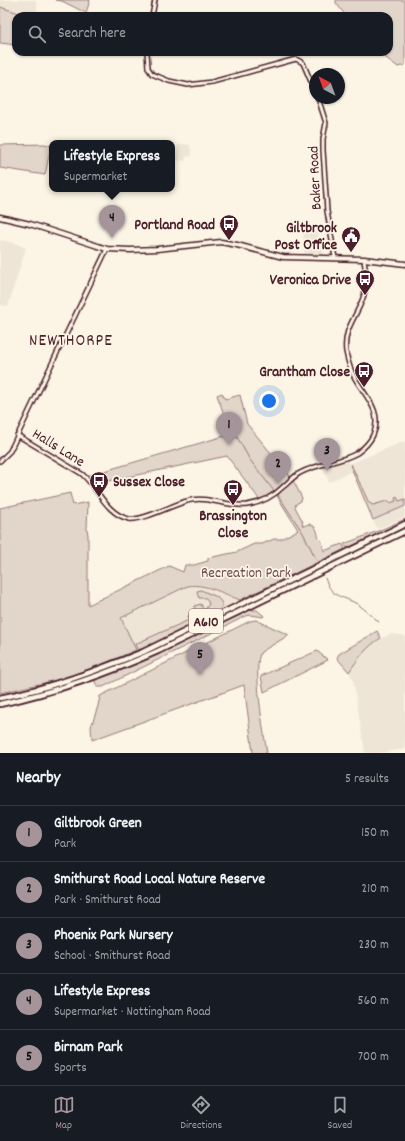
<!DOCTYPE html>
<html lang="en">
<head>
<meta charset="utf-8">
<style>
  body { margin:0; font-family:Dekko,sans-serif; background:#20242c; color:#f1f3f6 }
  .compass { position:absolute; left:309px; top:68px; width:36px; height:36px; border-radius:50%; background:#171b24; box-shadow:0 1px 3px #0004; rotate:319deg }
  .you { position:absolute; left:269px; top:401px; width:14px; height:14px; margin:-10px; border:3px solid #fff; border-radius:50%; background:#1a73e8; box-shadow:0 0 0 6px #1a73e833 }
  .badge { display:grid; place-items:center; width:26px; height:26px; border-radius:50%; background:#a6949b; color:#111; font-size:13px; font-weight:700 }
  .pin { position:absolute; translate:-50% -33px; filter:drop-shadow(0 1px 2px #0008) }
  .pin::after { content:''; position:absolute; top:21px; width:14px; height:12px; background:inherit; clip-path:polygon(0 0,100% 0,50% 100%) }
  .popup { position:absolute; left:49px; top:140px; width:126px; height:52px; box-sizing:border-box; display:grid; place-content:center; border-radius:8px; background:#171b24; filter:drop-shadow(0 1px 3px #0005); font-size:13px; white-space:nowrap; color:#9ea1a6 }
  .popup b { font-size:15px; color:#f1f3f6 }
  .popup::after { content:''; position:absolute; left:50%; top:100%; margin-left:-8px; border:8px solid transparent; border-top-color:#171b24 }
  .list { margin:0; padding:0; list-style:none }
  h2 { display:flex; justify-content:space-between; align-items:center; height:52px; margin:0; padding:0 16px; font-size:17px }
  h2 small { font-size:13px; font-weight:400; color:#9ea1a6 }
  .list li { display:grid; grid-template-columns:26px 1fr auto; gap:12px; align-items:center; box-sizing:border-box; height:56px; padding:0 16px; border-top:1px solid #363941 }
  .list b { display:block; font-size:15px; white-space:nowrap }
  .list p { margin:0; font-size:13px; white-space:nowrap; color:#9ea1a6 }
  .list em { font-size:13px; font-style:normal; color:#9ea1a6 }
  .icon { flex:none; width:22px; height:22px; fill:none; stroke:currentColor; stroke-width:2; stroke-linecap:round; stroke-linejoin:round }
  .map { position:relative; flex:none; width:405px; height:753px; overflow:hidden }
  .search { position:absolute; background:#171b24; box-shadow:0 1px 3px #0004; left:12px; right:12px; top:12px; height:44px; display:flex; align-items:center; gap:10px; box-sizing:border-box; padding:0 14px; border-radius:12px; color:#9ea1a6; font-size:15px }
  .sheet { height:332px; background:#171b24 }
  nav { display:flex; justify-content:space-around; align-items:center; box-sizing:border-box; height:56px; border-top:1px solid #363941; background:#171b24; font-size:11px; color:#9ea1a6 }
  nav a { display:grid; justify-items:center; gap:2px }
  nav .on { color:#a6949b }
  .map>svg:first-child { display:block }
  .built { fill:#eee5d7 }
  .green { fill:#e2d5ca; stroke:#967a7a }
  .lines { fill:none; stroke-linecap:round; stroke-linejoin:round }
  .stream { stroke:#917474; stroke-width:1 }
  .minor-casing { stroke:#4a1f2b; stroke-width:6 }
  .major-casing { stroke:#4a1f2b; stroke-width:7 }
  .highway-casing { stroke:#4a1f2b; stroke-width:8 }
  .minor { stroke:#fcf5e5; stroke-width:3 }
  .major { stroke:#fcf5e5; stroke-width:4 }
  .highway { stroke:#fcf5e5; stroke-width:4.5 }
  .labels { text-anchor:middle; stroke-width:3.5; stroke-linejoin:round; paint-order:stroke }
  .shield { fill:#fcf5e5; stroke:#7f5f63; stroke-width:1 }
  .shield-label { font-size:14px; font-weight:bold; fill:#4a1f2b }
  .street-label { font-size:15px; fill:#4a1f2b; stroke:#fcf5e5 }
  .poi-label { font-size:15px; font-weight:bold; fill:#4a1f2b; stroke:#fcf5e5; text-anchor:end }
  .park-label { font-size:15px; fill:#704c53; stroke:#fcf5e5 }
  .quarter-label { font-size:17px; letter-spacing:1px; fill:#4a1f2b; stroke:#fcf5e5 }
</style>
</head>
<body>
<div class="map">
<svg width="405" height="753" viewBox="0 0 405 753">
  <rect width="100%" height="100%" fill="#fcf5e5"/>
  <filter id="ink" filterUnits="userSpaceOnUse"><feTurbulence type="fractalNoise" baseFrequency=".025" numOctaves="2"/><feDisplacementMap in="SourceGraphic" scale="8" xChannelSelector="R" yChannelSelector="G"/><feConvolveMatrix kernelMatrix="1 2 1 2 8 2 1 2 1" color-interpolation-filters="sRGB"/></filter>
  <g filter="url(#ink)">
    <path class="built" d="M0,0h36l2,16h-9l-29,-9z
      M180,144l10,1 2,11 -6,1 -1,4 -9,-1 2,-14z
      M303,228l15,1 1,12 3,4 2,10h-20z
      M0,240l15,3 11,5 -18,58 -8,-1z
      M405,441v76l-28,12 -25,-58 -23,11 -7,-15 25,-8 2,5z
      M193,585l8,1 39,14 -104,50 -15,-32 64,-31z
      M390,634h5l10,2v113l-25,4h-15l-12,-73 -4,-8 14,-19 8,-8 9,-6z"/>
    <path class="green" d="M55,0h35l-4,13 -24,-12z
      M336,0h69v65l-7,2 -20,-15h11v-36h-43l-10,-13z
      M0,7l29,9h-13v29l-16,-2z
      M45,144l6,2 -6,29 -45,-7v-23z
      M222,393l3,6 15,-4 7,29 43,52c-9,9 -18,20 -31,23l-32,-43 -133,28 -7,-8 144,-42 -14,-39z
      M351,464l18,39 4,2 14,-4h2l1,2 6,-2 -1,-3 2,-1 2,4 6,-2v7l-32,14 -23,-55z
      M293,480l9,18 -1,3 -5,3 -1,3 8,15 -1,1 1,3 6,-2c9,2 8,9 10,15l3,3 2,9 18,-7 3,5 -105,51c-16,-6 -39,-19 -55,-13l-64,31 15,32 -62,26 -74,17v-185l70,-15 3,12 15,-3 -1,27 1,6v70l81,-39 14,6 2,-7h9l14,-4v-3l29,-6 17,-8h8l12,-5h7l17,-9 -21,-34z
      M405,519v2l-58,27 -3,-4 34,-13z
      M201,590l16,7 5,6v4l-5,5 -79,39 -3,-7 54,-24 -1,-4 8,-5 -2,-5 7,-2 3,7 5,-7 -3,-6h-7l-2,-5v-2z
      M250,610h7l7,6 -1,1 -12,-2 -5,1 -143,71h-6l-3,-8z
      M256,620l33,15 -28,17c-9,13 3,82 6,101h-14l-9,-68 -152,55 -1,-13 7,-21 2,-10 150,-75z
      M377,631l4,7c-14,8 -23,21 -32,34l-12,-14 2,-4z
      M317,651l11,9 -64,32 -3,-16z"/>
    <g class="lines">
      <path class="stream" d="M237,437l13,23 24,31
        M278,495l25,38 13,26
        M325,578c8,22 15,16 32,26 8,5 15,12 22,18"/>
      <g class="minor-casing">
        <path id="minor" d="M152,16l3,-16
          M147,52l1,16 4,6 17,7 19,4 24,-3 84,-23 7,4 12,28
          M318,98l8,25 -3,16v11l4,61 8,47
          M17,435l65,39c16,14 24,40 47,45 14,2 43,-14 58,-18 20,-6 39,6 60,4 14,-2 27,-9 37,-19 5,-4 10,-10 16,-13 18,-10 40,-10 57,-20 7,-5 13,-11 16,-18 10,-22 -6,-37 -17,-55 -5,-8 -8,-18 -10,-28 -3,-23 10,-34 17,-54 4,-12 3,-26 1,-39
          M0,461l10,-10 97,-202"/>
      </g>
      <g class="major-casing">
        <path id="major" d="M0,217l30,7 77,25 23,1 27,-1 64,-7 16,3 46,12 81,2 41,5"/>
      </g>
      <g class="highway-casing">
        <path id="highway" d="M0,698c50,-10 96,-27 143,-46l262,-128
          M0,704c55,-12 107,-30 158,-53l247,-120"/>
      </g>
      <use href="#minor" class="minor"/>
      <use href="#major" class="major"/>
      <use href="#highway" class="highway"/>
    </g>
  </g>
  <defs>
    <g id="bus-pin" transform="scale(1)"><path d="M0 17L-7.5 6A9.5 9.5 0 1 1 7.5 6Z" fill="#4a1f2b" stroke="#fcf5e5"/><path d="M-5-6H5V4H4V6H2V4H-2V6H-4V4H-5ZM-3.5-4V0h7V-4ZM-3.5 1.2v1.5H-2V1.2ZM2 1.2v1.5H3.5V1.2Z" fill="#fff"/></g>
    <g id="civic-pin" transform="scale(1)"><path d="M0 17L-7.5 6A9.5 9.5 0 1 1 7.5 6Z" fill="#4a1f2b" stroke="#fcf5e5"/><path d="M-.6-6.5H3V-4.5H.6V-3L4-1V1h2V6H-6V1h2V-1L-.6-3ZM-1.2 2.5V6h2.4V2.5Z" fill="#fff"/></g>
  </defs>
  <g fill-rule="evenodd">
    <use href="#bus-pin" x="229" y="224"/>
    <use href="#civic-pin" x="351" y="236"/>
    <use href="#bus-pin" x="365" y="279"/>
    <use href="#bus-pin" x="364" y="371"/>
    <use href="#bus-pin" x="99" y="481"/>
    <use href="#bus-pin" x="233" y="489"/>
  </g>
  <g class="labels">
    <rect class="shield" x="189" y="609" width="34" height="24" rx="3"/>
    <g class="shield-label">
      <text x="206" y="626">A610</text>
    </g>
    <g class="street-label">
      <text transform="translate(314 178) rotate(-93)" y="5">Baker Road</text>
      <text transform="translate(59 447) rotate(32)" y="5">Halls Lane</text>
    </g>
    <g class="poi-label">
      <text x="215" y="229">Portland Road</text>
      <text x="337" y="232">Giltbrook<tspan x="337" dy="17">Post Office</tspan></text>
      <text x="351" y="284">Veronica Drive</text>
      <text x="350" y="376">Grantham Close</text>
      <text x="113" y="486" text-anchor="start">Sussex Close</text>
      <text x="233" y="520" text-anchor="middle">Brassington<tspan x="233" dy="17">Close</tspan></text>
    </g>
    <g class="park-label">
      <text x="246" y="577">Recreation Park</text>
    </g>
    <g class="quarter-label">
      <text x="71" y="345">NEWTHORPE</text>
    </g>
  </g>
</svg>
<svg class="compass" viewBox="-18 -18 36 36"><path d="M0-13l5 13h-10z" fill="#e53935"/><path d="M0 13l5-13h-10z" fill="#9ea1a6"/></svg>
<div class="you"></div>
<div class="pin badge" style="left:229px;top:445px">1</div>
<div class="pin badge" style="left:278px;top:484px">2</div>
<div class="pin badge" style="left:327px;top:471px">3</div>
<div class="pin badge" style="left:112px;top:238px">4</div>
<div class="popup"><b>Lifestyle Express</b>Supermarket</div>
<div class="pin badge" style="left:200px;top:675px">5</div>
<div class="search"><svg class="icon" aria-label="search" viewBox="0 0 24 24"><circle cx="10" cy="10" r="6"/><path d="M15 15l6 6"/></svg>Search here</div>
</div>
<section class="sheet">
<h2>Nearby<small>5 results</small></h2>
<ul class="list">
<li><span class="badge">1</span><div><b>Giltbrook Green</b><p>Park</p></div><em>150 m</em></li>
<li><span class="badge">2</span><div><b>Smithurst Road Local Nature Reserve</b><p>Park · Smithurst Road</p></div><em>210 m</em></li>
<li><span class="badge">3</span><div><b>Phoenix Park Nursery</b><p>School · Smithurst Road</p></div><em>230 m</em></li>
<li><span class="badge">4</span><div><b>Lifestyle Express</b><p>Supermarket · Nottingham Road</p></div><em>560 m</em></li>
<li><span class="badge">5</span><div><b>Birnam Park</b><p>Sports</p></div><em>700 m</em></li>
</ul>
</section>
<nav>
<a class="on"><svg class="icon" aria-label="map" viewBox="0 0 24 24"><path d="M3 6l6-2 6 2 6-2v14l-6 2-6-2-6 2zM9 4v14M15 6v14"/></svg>Map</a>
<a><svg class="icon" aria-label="directions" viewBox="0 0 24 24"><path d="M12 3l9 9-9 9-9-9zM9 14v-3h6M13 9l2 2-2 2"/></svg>Directions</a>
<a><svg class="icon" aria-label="saved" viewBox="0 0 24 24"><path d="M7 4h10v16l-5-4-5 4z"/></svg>Saved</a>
</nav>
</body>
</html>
